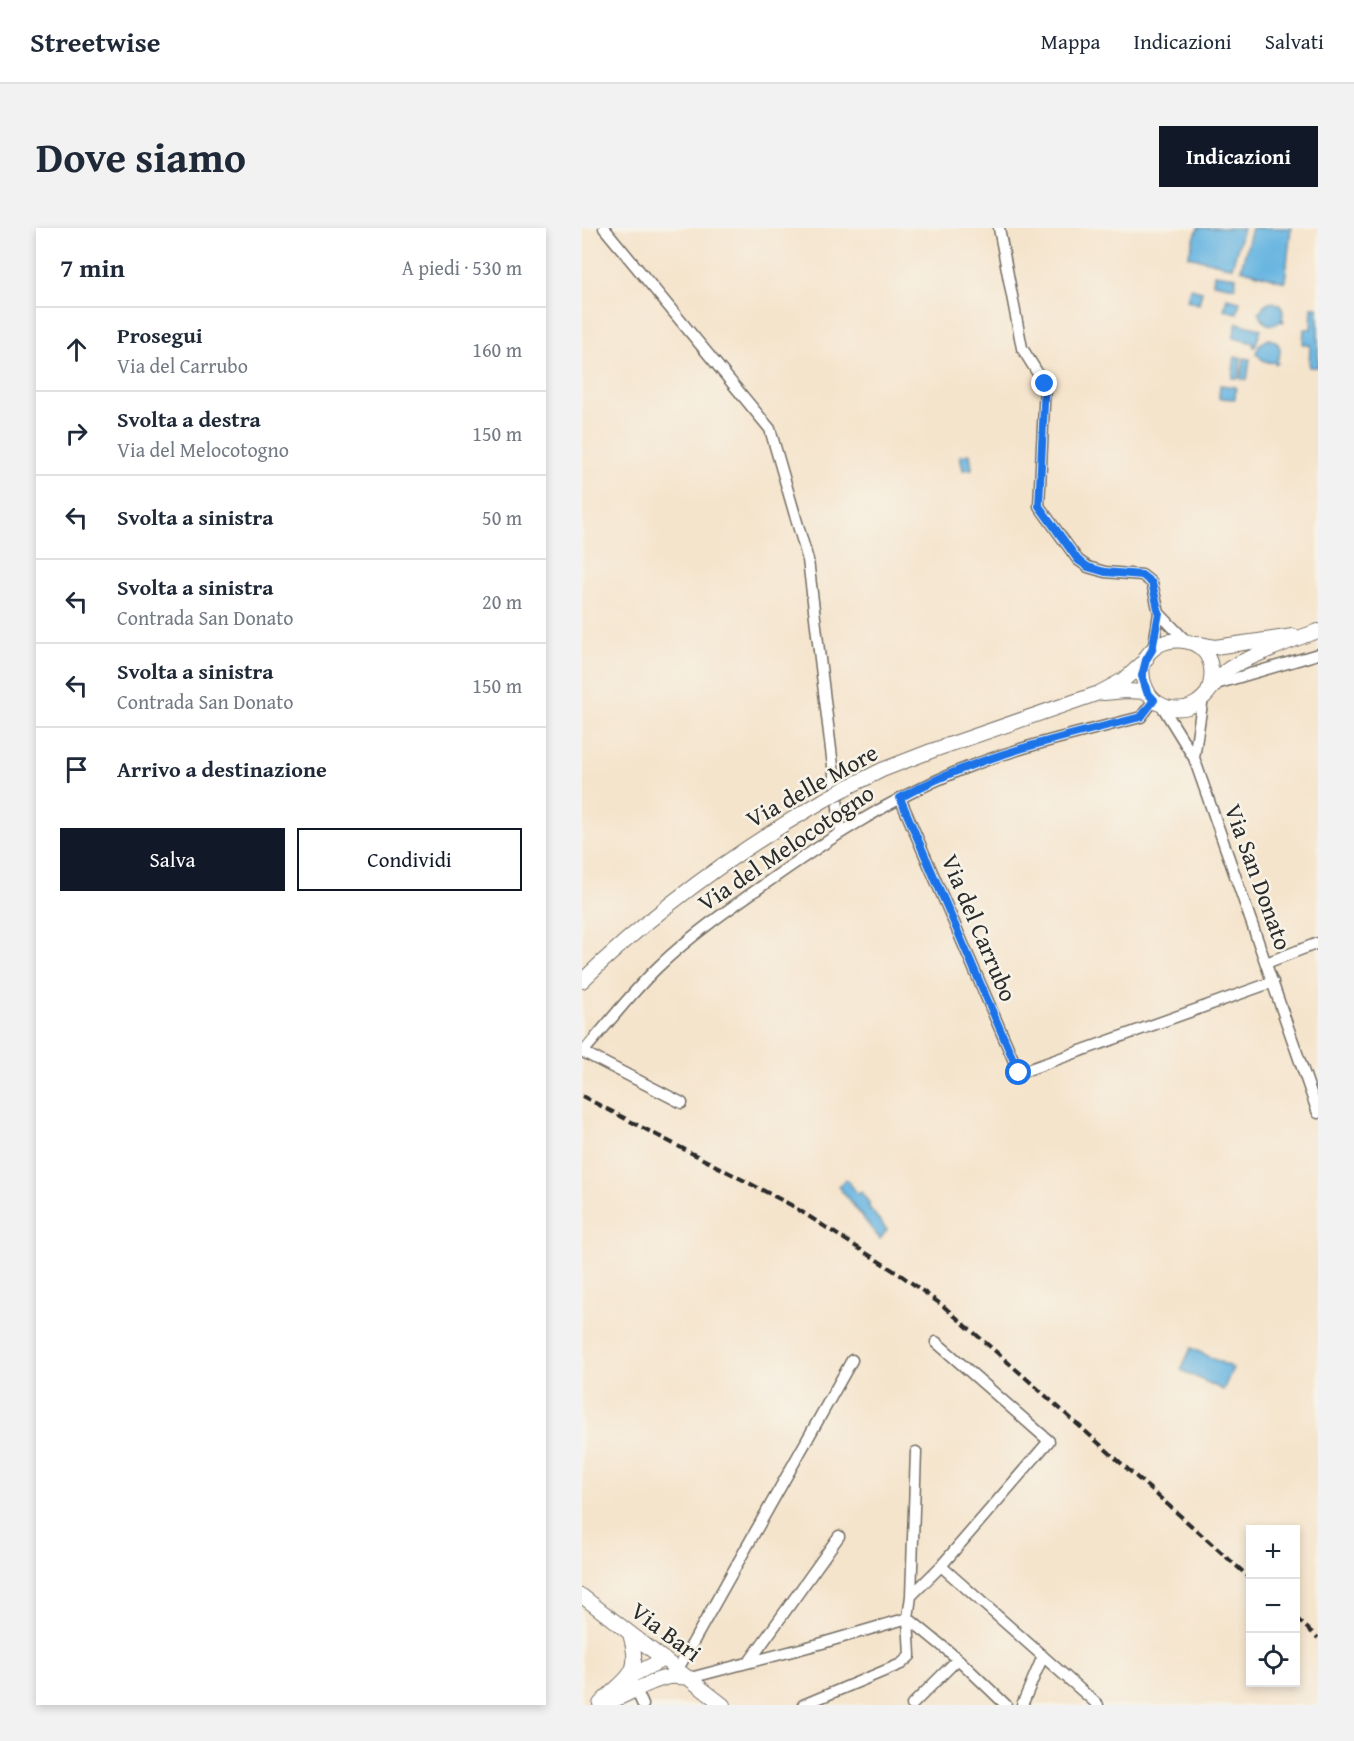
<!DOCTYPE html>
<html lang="it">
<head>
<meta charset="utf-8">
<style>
  body { margin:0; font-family:"Gentium Book Plus",serif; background:#f2f2f3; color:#1f2937 }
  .controls { position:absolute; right:18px; bottom:18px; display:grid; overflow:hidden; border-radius:0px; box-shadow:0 3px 9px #0003 }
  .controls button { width:54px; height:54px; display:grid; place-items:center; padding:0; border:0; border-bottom:2px solid #e0e1e3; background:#fff; color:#1f2937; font:30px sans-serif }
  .stop { position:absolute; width:18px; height:18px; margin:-14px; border:4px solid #1a73e8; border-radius:50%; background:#fff }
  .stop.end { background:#1a73e8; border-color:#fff; box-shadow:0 2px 6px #0008 }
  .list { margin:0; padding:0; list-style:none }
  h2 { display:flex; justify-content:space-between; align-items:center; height:78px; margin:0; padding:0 24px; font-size:26px }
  h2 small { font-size:20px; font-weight:400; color:#747a83 }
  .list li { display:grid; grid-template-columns:39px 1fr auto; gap:18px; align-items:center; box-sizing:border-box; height:84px; padding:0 24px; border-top:2px solid #e0e1e3 }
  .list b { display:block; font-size:22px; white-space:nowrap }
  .list p { margin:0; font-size:20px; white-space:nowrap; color:#747a83 }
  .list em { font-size:20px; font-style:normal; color:#747a83 }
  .actions { display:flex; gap:12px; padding:18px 24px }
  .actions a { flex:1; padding:14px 0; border:2px solid #111827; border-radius:0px; text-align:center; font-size:21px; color:#111827 }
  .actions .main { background:#111827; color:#fff }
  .icon { flex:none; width:33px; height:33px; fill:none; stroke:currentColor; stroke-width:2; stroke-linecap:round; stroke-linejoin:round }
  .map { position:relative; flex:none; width:736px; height:1477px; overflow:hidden; border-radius:0px }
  header { display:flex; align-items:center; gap:36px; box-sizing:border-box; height:84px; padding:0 30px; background:#fff; border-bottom:2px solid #e0e1e3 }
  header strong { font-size:28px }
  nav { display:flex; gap:33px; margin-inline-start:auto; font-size:21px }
  .intro { display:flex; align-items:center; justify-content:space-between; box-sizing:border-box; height:144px; padding:0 36px }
  h1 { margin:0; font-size:42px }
  .button { padding:15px 27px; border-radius:0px; background:#111827; color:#fff; font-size:21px; font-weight:700 }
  main { display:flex; gap:36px; padding:0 36px }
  aside { flex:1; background:#fff; border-radius:0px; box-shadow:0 3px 9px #0003 }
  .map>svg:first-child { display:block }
  .water { fill:#67b5e1; stroke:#497086; stroke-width:1.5 }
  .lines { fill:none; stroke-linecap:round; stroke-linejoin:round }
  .minor-casing { stroke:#726c63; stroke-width:13 }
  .secondary-casing { stroke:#726c63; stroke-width:16 }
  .minor { stroke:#fff; stroke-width:10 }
  .secondary { stroke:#fff; stroke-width:14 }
  .rail { stroke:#2b2b2b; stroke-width:4; stroke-dasharray:9 4.5; stroke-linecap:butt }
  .secondary-bridge-casing { stroke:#726c63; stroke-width:16; stroke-linecap:butt }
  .secondary-bridge { stroke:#fff; stroke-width:14 }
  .route { stroke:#1a73e8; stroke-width:8 }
  .labels { text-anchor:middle; stroke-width:5; stroke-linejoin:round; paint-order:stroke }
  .street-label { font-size:24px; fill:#2b2b2b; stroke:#f7f3e8 }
</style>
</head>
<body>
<header>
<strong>Streetwise</strong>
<nav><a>Mappa</a><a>Indicazioni</a><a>Salvati</a></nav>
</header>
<div class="intro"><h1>Dove siamo</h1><a class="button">Indicazioni</a></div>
<main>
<aside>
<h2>7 min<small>A piedi · 530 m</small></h2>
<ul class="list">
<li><svg class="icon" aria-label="ahead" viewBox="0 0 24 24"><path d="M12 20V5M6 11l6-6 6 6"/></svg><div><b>Prosegui</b><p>Via del Carrubo</p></div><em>160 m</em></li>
<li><svg class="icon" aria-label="right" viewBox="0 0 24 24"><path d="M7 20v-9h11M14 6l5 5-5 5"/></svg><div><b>Svolta a destra</b><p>Via del Melocotogno</p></div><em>150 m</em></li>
<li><svg class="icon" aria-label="left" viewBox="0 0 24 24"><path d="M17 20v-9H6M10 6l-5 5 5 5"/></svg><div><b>Svolta a sinistra</b></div><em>50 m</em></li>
<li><svg class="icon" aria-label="left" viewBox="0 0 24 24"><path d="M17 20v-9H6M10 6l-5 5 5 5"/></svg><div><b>Svolta a sinistra</b><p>Contrada San Donato</p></div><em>20 m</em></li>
<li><svg class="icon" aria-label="left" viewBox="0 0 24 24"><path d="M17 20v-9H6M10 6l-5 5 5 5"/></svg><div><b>Svolta a sinistra</b><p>Contrada San Donato</p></div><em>150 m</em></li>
<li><svg class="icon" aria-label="arrive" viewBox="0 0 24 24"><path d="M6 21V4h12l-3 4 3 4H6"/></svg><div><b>Arrivo a destinazione</b></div></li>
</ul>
<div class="actions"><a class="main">Salva</a><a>Condividi</a></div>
</aside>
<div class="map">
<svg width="736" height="1477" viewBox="0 0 736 1477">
  <rect width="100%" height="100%" fill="#f7f3e8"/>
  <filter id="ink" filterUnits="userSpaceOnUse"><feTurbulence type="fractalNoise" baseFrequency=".0167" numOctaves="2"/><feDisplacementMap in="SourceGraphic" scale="12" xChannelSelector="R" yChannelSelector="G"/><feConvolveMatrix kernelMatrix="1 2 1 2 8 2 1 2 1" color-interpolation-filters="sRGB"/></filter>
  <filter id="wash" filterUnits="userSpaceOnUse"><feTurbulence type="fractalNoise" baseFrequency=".008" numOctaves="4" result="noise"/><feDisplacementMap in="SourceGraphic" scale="24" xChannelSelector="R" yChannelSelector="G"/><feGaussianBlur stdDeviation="1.35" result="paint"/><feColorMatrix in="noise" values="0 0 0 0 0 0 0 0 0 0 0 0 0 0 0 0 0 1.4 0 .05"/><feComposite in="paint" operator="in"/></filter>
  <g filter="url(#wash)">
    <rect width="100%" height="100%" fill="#f5e4cc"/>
    <path class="water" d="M616,0h45l-11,39 -44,-11z
      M670,0h39l-6,54 -44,-13z
      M632,46l22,3 -1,10 -22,-4z
      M608,60l12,3 -3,13 -12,-4z
      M645,70l13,3 -3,12 -13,-3z
      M687,74c11,0 16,7 13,17l2,1 -1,2 -2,-1c-12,9 -18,1 -23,-9h2l4,-7z
      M730,79h6v60h-9l1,-22 -7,-1 1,-15h7z
      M655,95l24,6 -6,18 -2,-1 1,-3 -21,-5z
      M687,111c11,2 14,12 8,21l1,3 -3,1 -1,-2c-11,2 -12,-4 -18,-9l4,-9z
      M653,129h6l-2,21h-7z
      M662,130l6,1 -3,21 -6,-1z
      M638,157l16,2 -1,12 -16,-1z
      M388,226l2,15 -9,1 -3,-14z
      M264,951l12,15 3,-2 9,12 -2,2 19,24 -7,9 -42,-53z
      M609,1120l42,20 -10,22 -42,-20z"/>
  </g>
  <g filter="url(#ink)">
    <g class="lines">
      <g class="minor-casing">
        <path id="minor" d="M22,0l166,201 38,131 33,272
          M417,0l23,120 23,37 -6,121 39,54 10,7 17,5 37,3 10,8 7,30 -6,37
          M577,385l26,27
          M634,456l102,-30
          M580,478l32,52 124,355
          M612,530l9,-61
          M318,570l119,275 254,-91
          M684,735l52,-20
          M100,875l-99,-51c25,-28 48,-59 75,-85 32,-31 68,-56 104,-81 62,-44 126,-86 196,-115 58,-24 122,-38 183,-54l13,-17
          M359,1338l157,139
          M329,1368l30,-30 108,-125 -113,-99
          M326,1390l50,41 48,46
          M167,1434l90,-126
          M91,1447l5,-6 174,-309
          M108,1450l129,-34 89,-26
          M52,1457l9,20
          M221,1477l98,-41 9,-8 -2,-38 3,-22 5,-144
          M330,1477l46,-46
          M440,1477l21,-49"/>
      </g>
      <g class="secondary-casing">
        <path id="secondary" d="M614,415l19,4 78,-11
          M626,464c23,-70 -80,-64 -64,-9 3,9 7,17 16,21 10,6 25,6 35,0 13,-7 20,-23 31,-33 9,-9 77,-35 92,-40
          M522,465l22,-2 21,1
          M266,559l34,-17 49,-19 168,-58 26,-14 21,-19
          M0,753c73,-71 156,-131 244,-182
          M0,1368l141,109
          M47,1449l35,-18
          M18,1476c25,-28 43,-26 30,-70
          M19,1477c22,-6 49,-26 69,-28 6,-1 14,1 20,1"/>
      </g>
      <use href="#minor" class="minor"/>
      <use href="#secondary" class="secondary"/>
      <path class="rail" d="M0,868l209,109 111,71 40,29 60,52 248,221
        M714,1390l22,20"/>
      <g class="secondary-bridge-casing">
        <path id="secondary-bridge" d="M244,571l22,-12"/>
      </g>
      <use href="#secondary-bridge" class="secondary-bridge"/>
    </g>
  </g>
  <g class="lines" filter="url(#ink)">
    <path class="route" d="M437,845l-119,-275c74,-42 160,-60 241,-81l13,-17 -7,-8 -5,-16 4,-16 6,-10 7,-37 -7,-30 -10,-8 -37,-3 -17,-5 -10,-7 -39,-54 6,-122"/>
  </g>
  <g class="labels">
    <g class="street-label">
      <text transform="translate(230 558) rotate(-29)" y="8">Via delle More</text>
      <text transform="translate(204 620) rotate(-34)" y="8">Via del Melocotogno</text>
      <text transform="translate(676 649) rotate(70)" y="8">Via San Donato</text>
      <text transform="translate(397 700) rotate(67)" y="8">Via del Carrubo</text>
      <text transform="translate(84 1404) rotate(37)" y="8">Via Bari</text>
    </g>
  </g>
</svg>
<div class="controls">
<button>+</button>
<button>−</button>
<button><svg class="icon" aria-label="locate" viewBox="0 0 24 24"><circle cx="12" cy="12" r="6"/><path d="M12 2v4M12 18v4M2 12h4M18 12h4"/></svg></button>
</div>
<div class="stop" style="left:437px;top:845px"></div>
<div class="stop end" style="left:463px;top:156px"></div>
</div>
</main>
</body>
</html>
